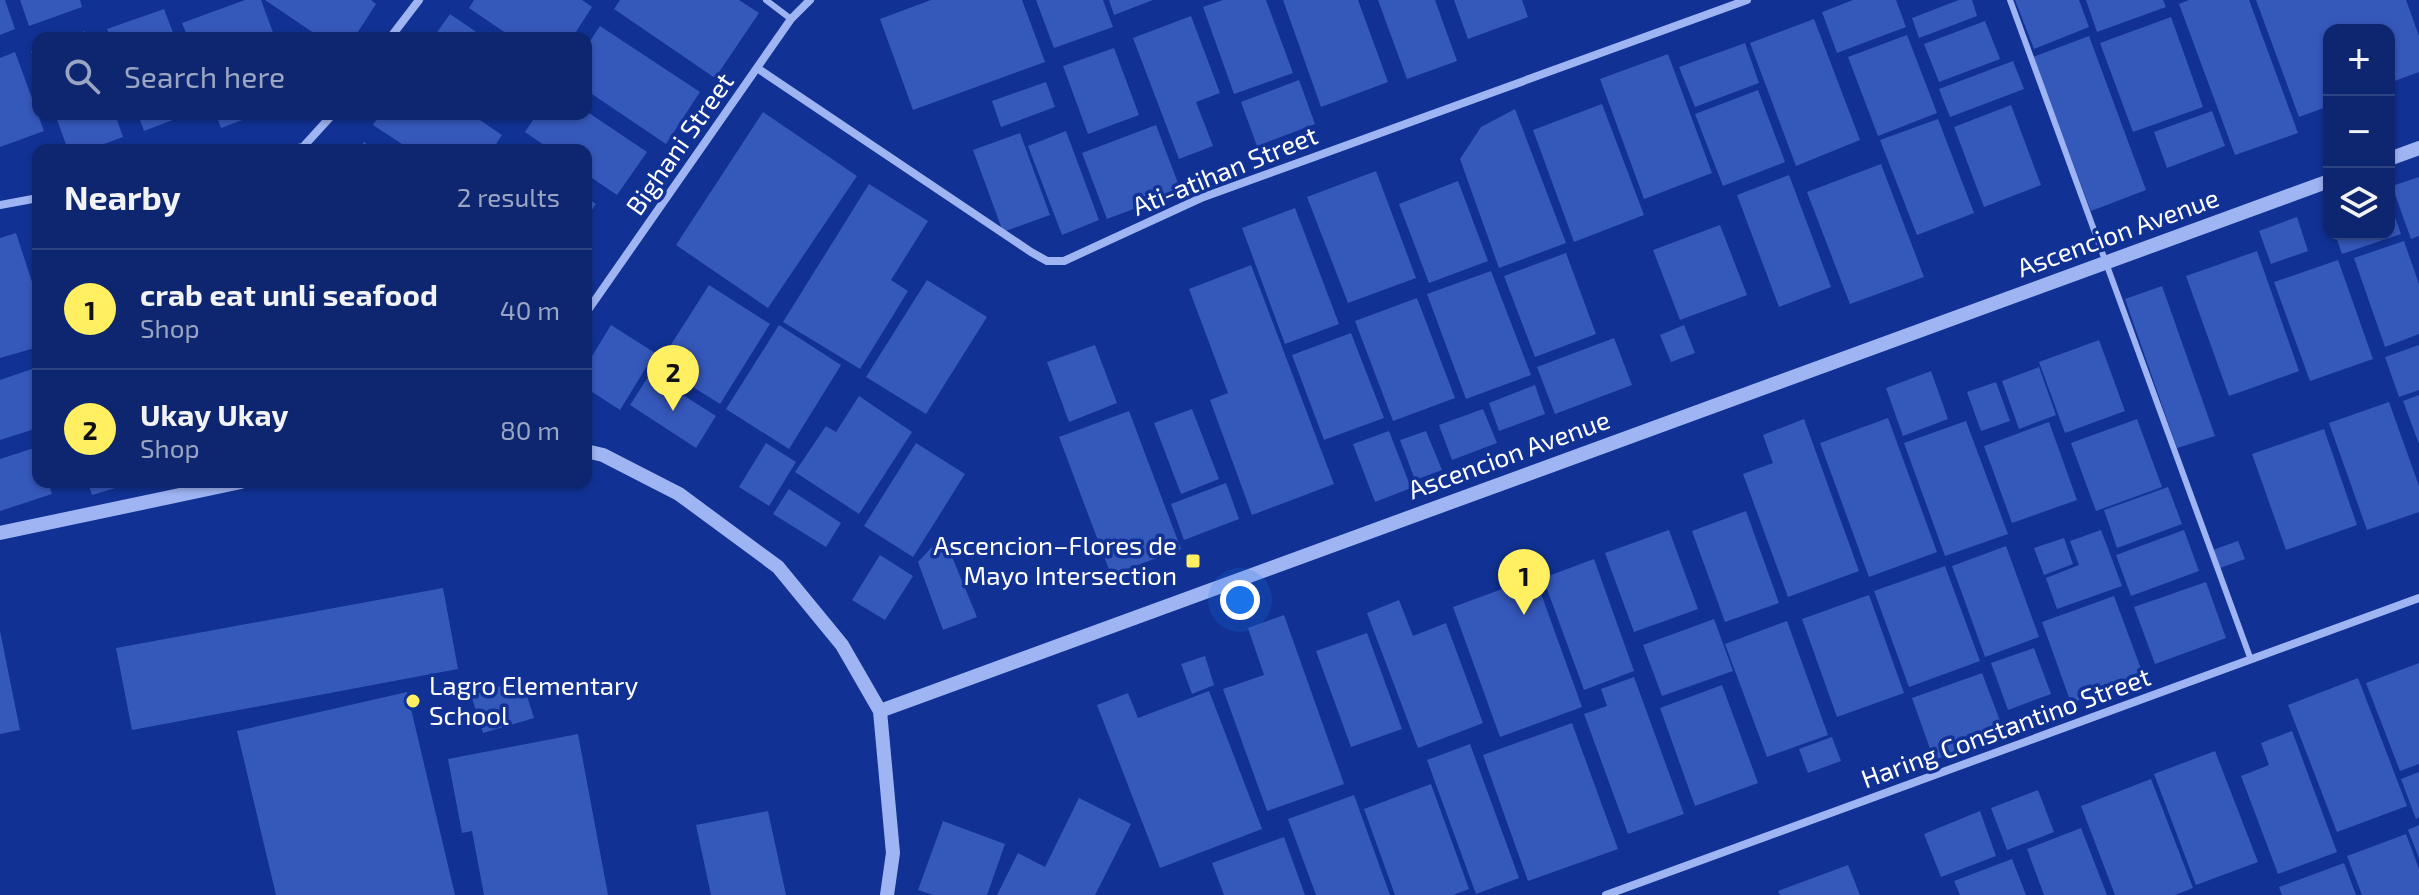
<!DOCTYPE html>
<html lang="en">
<head>
<meta charset="utf-8">
<style>
  body { margin:0; font-family:"Exo 2",sans-serif; background:#162e74; color:#f1f3f6 }
  .controls { position:absolute; right:24px; top:24px; display:grid; overflow:hidden; border-radius:16px; box-shadow:0 2px 6px #0004 }
  .controls button { width:72px; height:72px; display:grid; place-items:center; padding:0; border:0; border-bottom:2px solid #2d4382; background:#0d266f; color:#f1f3f6; font:40px sans-serif }
  .you { position:absolute; left:1240px; top:600px; width:28px; height:28px; margin:-20px; border:6px solid #fff; border-radius:50%; background:#1a73e8; box-shadow:0 0 0 12px #1a73e833 }
  .badge { display:grid; place-items:center; width:52px; height:52px; border-radius:50%; background:#ffef61; color:#111; font-size:26px; font-weight:700 }
  .pin { position:absolute; translate:-50% -66px; filter:drop-shadow(0 2px 4px #0008) }
  .pin::after { content:''; position:absolute; top:42px; width:28px; height:24px; background:inherit; clip-path:polygon(0 0,100% 0,50% 100%) }
  .list { margin:0; padding:0; list-style:none }
  h2 { display:flex; justify-content:space-between; align-items:center; height:104px; margin:0; padding:0 32px; font-size:34px }
  h2 small { font-size:26px; font-weight:400; color:#9aa5c3 }
  .list li { display:grid; grid-template-columns:52px 1fr auto; gap:24px; align-items:center; box-sizing:border-box; height:120px; padding:0 32px; border-top:2px solid #2d4382 }
  .list b { display:block; font-size:30px; white-space:nowrap }
  .list p { margin:0; font-size:26px; white-space:nowrap; color:#9aa5c3 }
  .list em { font-size:26px; font-style:normal; color:#9aa5c3 }
  .icon { flex:none; width:44px; height:44px; fill:none; stroke:currentColor; stroke-width:2; stroke-linecap:round; stroke-linejoin:round }
  .map { position:relative; flex:none; width:2419px; height:895px; overflow:hidden }
  .search { position:absolute; background:#0d266f; box-shadow:0 2px 6px #0004; left:32px; top:32px; width:560px; height:88px; display:flex; align-items:center; gap:20px; box-sizing:border-box; padding:0 28px; border-radius:16px; color:#9aa5c3; font-size:30px }
  .panel { position:absolute; background:#0d266f; box-shadow:0 2px 6px #0004; left:32px; top:144px; width:560px; height:344px; border-radius:16px }
  .map>svg:first-child { display:block }
  .building { fill:#3558bb }
  .lines { fill:none; stroke-linecap:round; stroke-linejoin:round }
  .service { stroke:#9fb5f3; stroke-width:6 }
  .minor { stroke:#9fb5f3; stroke-width:8 }
  .tertiary { stroke:#9fb5f3; stroke-width:14 }
  .poi-dot { fill:#ffef61; stroke:#113294; stroke-width:3 }
  .labels { text-anchor:middle; stroke-width:7; stroke-linejoin:round; paint-order:stroke }
  .street-label { font-size:26px; fill:#fff; stroke:#113294 }
  .poi-label { font-size:26px; fill:#fff; stroke:#113294; text-anchor:end }
</style>
</head>
<body>
<div class="map">
<svg width="2419" height="895" viewBox="0 0 2419 895">
  <rect width="100%" height="100%" fill="#113294"/>
  <path class="building" d="M0,0h5l10,29 -15,6z
    M20,0h60l2,7 -53,19z
    M245,0h16l14,38h-87l-6,-15z
    M265,0h106l5,4 -22,34h-33z
    M474,0h108l10,7 -20,31h-59l-44,-30z
    M620,0h119l20,13 -44,65 -101,-69z
    M931,0h91l23,62 -132,48 -33,-91z
    M1036,0h67l10,27 -59,21z
    M1109,0h44l-39,15z
    M1223,0h43l27,73 -59,21 -31,-87z
    M1283,0h75l30,82 -67,25z
    M1378,0h57l22,61 -50,18z
    M1454,0h68l6,17 -60,22z
    M1853,0h43l10,27 -69,26 -15,-41z
    M1959,0h13l5,16 -58,22 -7,-20z
    M2015,0h64l10,27 -55,22z
    M2086,0h77l3,7 -69,25z
    M2189,0h60l49,133 -63,22 -56,-151z
    M2256,0h150l13,36v36l-30,11v-53h-60v76l-30,11z
    M164,9l11,29h-65l-3,-9z
    M450,14l35,24h-52z
    M1191,16l29,77 -24,9 17,44 -34,13 -46,-121z
    M2171,17l32,90 -70,25 -33,-89z
    M1814,19l46,121 -64,26 -46,-123z
    M1985,21l15,38 -61,23 -15,-38z
    M600,26l100,66 -34,52 -80,-54v-43z
    M85,31l2,7h-20z
    M1907,35l30,78 -59,23 -30,-79z
    M2089,36l57,154 -55,21 -58,-154z
    M1745,43l14,40 -64,24 -16,-40z
    M38,48v20l-7,-17z
    M1114,48l25,67 -51,19 -25,-68z
    M15,52l29,79 -44,16v-89z
    M1668,54l44,119 -68,26 -44,-120z
    M2013,61l11,28 -74,28 -11,-28z
    M1299,80l16,44 -58,22 -16,-44z
    M1046,82l9,25 -54,20 -9,-26z
    M1758,90l27,72 -62,24 -28,-72z
    M1602,104l42,111 -70,27 -41,-112z
    M2011,105l30,80 -57,22 -30,-80z
    M1515,109l51,134 -67,25 -39,-109 21,-32z
    M586,111l61,41 -30,43 -31,-21v-24h-35l-26,-18 12,-18h49z
    M2212,111l13,35 -58,22 -13,-36z
    M763,112l94,64 -89,132 -92,-63z
    M55,114h60l8,23 -35,13h-20z
    M138,114h50l-44,17z
    M216,114h42l-37,14z
    M380,114h91l31,21 -10,15h-81l-38,-25z
    M1938,119l36,94 -57,22 -37,-95z
    M1156,125l25,66 -74,28 -25,-66z
    M1066,131l33,89 -37,15 -34,-89z
    M1020,133l30,82 -47,17 -30,-82z
    M364,142l12,8h-18z
    M1881,164l43,113 -74,27 -43,-112z
    M1376,171l40,107 -68,25 -41,-106z
    M1789,175l42,112 -52,20 -42,-112z
    M2419,177v59l-8,3 -19,-53z
    M1458,181l30,80 -59,22 -30,-79z
    M869,184l59,37 -37,59 17,11 -48,78 -77,-47z
    M586,197l10,7 -10,14z
    M2389,201l12,33 -59,20 -7,-20h54z
    M1295,208l44,116 -54,20 -43,-116z
    M2297,217l11,34 -37,13 -12,-33z
    M1720,225l27,70 -67,25 -27,-70z
    M16,233l22,67v47l-38,11v-120z
    M2404,241l15,43v50l-34,13 -31,-89z
    M2257,251l42,120 -70,25 -43,-120z
    M1566,253l30,81 -61,23 -31,-81z
    M2338,260l35,99 -63,22 -36,-99z
    M1251,265l83,219 -82,31 -42,-115 18,-7 -39,-104z
    M1491,271l40,104 -65,24 -39,-105z
    M927,280l60,37 -61,97 -60,-37z
    M709,285l61,39 -50,80 -62,-39z
    M2162,286l53,150 -38,12 -52,-149z
    M1417,298l38,100 -62,23 -38,-100z
    M611,325l44,28 -35,57 -34,-22v-22z
    M779,325l62,40 -52,84 -63,-40z
    M1684,325l11,28 -24,9 -11,-27z
    M1351,333l33,85 -60,22 -32,-85z
    M1614,338l18,47 -77,29 -18,-47z
    M2099,340l26,71 -60,22 -26,-71z
    M1095,345l22,58 -48,19 -22,-60z
    M2419,345v45l-20,7 -14,-40z
    M2039,367l17,48 -37,14 -17,-48z
    M35,368l3,10v50l-38,12v-60z
    M1931,371l17,48 -45,17 -17,-48z
    M650,374l66,42 -20,32 -66,-43z
    M1996,382l14,39 -29,10 -14,-39z
    M1535,385l10,29 -46,17 -10,-28z
    M2419,395v49l-16,-43z
    M859,396l53,36 -53,82 -64,-42 31,-46 10,6z
    M2389,402l30,84v26l-52,18 -38,-107z
    M1192,409l27,70 -38,15 -27,-71z
    M1483,409l14,34 -45,17 -13,-35z
    M1129,411l52,138 -70,26 -52,-138z
    M1888,418l49,134 -68,25 -49,-134z
    M1804,419l55,152 -71,26 -45,-123 30,-11 -10,-28z
    M2137,419l25,68 -66,24 -25,-68z
    M1966,421l42,113 -63,22 -41,-113z
    M2049,422l28,78 -65,23 -28,-77z
    M2324,429l33,96 -71,25 -34,-96z
    M1389,431l22,57 -36,14 -22,-58z
    M1426,431l16,39 -27,10 -15,-40z
    M766,443l30,19 -27,44 -30,-19z
    M916,443l49,31 -52,83 -49,-31z
    M37,447l1,35h10l4,12 -52,17v-52z
    M88,482h44v1l-40,12z
    M1226,483l13,36 -55,21 -13,-36z
    M2168,487l14,37 -65,24 -13,-38z
    M789,489l52,34 -15,24 -53,-33z
    M1746,511l33,92 -54,19 -33,-91z
    M1669,530l29,79 -64,23 -29,-79z
    M2101,530l21,56 -65,23 -11,-31 33,-13 -9,-24z
    M2184,530l15,41 -68,25 -15,-41z
    M943,535l34,82 -34,13 -25,-68z
    M2064,538l9,26 -29,11 -10,-27z
    M2238,541l7,18 -25,9 -7,-18z
    M2006,546l33,91 -54,20 -33,-91z
    M880,555l33,21 -28,44 -33,-20z
    M1594,559l40,112 -50,19 -41,-112z
    M1945,566l35,95 -71,26 -35,-96z
    M1535,577l47,130 -82,30 -47,-130z
    M2206,582l20,56 -71,26 -21,-57z
    M443,588l15,81 -326,61 -16,-82z
    M1869,595l35,98 -67,24 -35,-98z
    M2114,596l30,81 -73,26 -29,-81z
    M1399,600l14,36 33,-13 37,100 -65,25 -51,-135z
    M1284,615l60,169 -77,27 -44,-122 41,-14 -16,-47z
    M1714,619l19,52 -71,25 -19,-51z
    M1787,621l41,114 -61,22 -42,-113z
    M0,631l20,99 -20,4z
    M1367,633l35,96 -51,18 -35,-96z
    M2034,648l17,46 -43,16 -17,-47z
    M1205,656l9,29 -22,9 -11,-30z
    M2419,663v101l-19,7 -34,-88z
    M1982,673l23,61 -71,26 -22,-62z
    M1634,677l50,137 -56,20 -44,-120 23,-8 -6,-17z
    M2358,678l49,128 -70,26 -49,-127z
    M522,680l12,38 -51,15 -12,-38z
    M1722,685l36,98 -63,23 -35,-98z
    M1209,691l53,138 -102,39 -63,-163 31,-12 10,25z
    M407,692l48,203h-179l-39,-164z
    M1572,723l46,126 -90,32 -45,-126z
    M2292,731l45,121 -59,22 -37,-98 28,-11 -8,-22z
    M578,734l30,161h-124l-12,-64 -10,2 -14,-74z
    M1832,737l9,24 -33,12 -9,-24z
    M1470,744l49,134 -43,16 -49,-134z
    M2215,751l43,111 -62,23 -42,-111z
    M2419,772v45l-3,2 -15,-40z
    M2151,779l42,109 -18,7h-60l-34,-89z
    M1431,784l38,105 -16,6h-58l-31,-86z
    M2038,790l16,42 -47,18 -16,-42z
    M1354,795l36,100h-74l-28,-76z
    M1079,798l52,26 -36,71h-98l21,-42 27,14z
    M768,811l18,84h-75l-15,-70z
    M1980,811l16,45 -55,21 -17,-43z
    M943,821l62,23 -18,51h-54l-15,-5z
    M2419,825v33l-11,-28z
    M2081,828l26,67h-63l-17,-46z
    M2406,834l13,35v26h-57l-15,-39z
    M1284,837l21,58h-81l-12,-32z
    M2012,859l14,36h-66l-6,-14z
    M2344,863l12,32h-74l-3,-8z
    M1848,865l12,30h-80l-2,-4z"/>
  <g class="lines">
    <path class="service" d="M766,0l25,19
      M2010,0l241,660"/>
    <path class="minor" d="M390,38l29,-38
      M757,68l274,184 16,9h17l137,-63 546,-198
      M290,150l13,-3 30,-33
      M0,205l38,-7
      M586,313l205,-294 19,-19
      M1606,895l813,-297"/>
    <path class="tertiary" d="M2389,159l30,-11
      M586,451l17,4 76,39 99,73 64,78 38,66 13,142 -6,42
      M0,533l241,-51
      M880,711l1449,-530"/>
  </g>
  <g class="poi-dot">
    <rect x="1185" y="553" width="16" height="16" rx="4"/>
    <circle cx="413" cy="701" r="8"/>
  </g>
  <g class="labels">
    <g class="street-label">
      <text transform="translate(680 144) rotate(-55)" y="9">Bighani Street</text>
      <text transform="translate(1225 171) rotate(-22)" y="9">Ati-atihan Street</text>
      <text transform="translate(2118 233) rotate(-20)" y="9">Ascencion Avenue</text>
      <text transform="translate(1509 455) rotate(-20)" y="9">Ascencion Avenue</text>
      <text transform="translate(2006 728) rotate(-20)" y="9">Haring Constantino Street</text>
    </g>
    <g class="poi-label">
      <text x="1177" y="555">Ascencion–Flores de<tspan x="1177" dy="30">Mayo Intersection</tspan></text>
      <text x="429" y="695" text-anchor="start">Lagro Elementary<tspan x="429" dy="30">School</tspan></text>
    </g>
  </g>
</svg>
<div class="controls">
<button>+</button>
<button>−</button>
<button><svg class="icon" aria-label="layers" viewBox="0 0 24 24"><path d="M12 4l9 5-9 5-9-5zM3 14l9 5 9-5"/></svg></button>
</div>
<div class="you"></div>
<div class="pin badge" style="left:1524px;top:615px">1</div>
<div class="pin badge" style="left:673px;top:411px">2</div>
<div class="search"><svg class="icon" aria-label="search" viewBox="0 0 24 24"><circle cx="10" cy="10" r="6"/><path d="M15 15l6 6"/></svg>Search here</div>
<section class="panel">
<h2>Nearby<small>2 results</small></h2>
<ul class="list">
<li><span class="badge">1</span><div><b>crab eat unli seafood</b><p>Shop</p></div><em>40 m</em></li>
<li><span class="badge">2</span><div><b>Ukay Ukay</b><p>Shop</p></div><em>80 m</em></li>
</ul>
</section>
</div>
</body>
</html>
